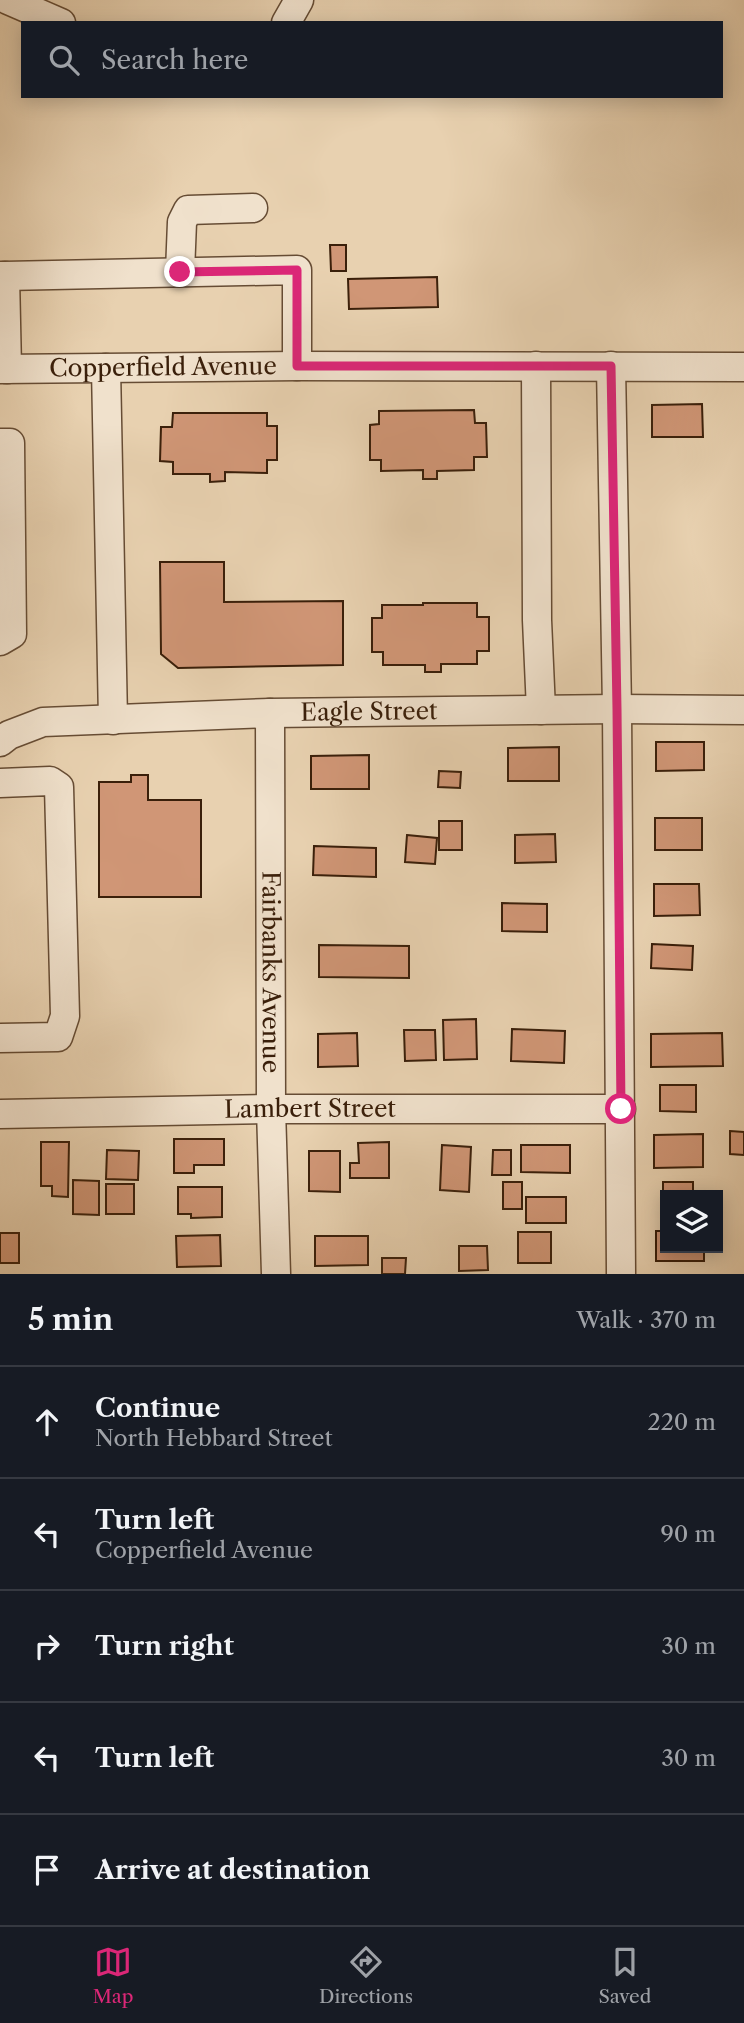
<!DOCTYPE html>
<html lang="en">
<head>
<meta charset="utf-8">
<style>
  body { margin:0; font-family:"Libre Caslon Text",serif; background:#20242c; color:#f1f3f6 }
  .controls { position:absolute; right:21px; bottom:21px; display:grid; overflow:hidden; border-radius:0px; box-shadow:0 4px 18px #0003 }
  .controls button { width:63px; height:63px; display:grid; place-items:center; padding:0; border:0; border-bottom:2px solid #363941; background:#171b24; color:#f1f3f6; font:35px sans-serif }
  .stop { position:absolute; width:21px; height:21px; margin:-16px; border:5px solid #db2777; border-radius:50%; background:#fff }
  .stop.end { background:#db2777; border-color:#fff; box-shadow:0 2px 7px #0008 }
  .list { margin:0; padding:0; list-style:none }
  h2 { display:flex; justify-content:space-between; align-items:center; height:91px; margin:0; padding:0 28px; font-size:30px }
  h2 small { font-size:23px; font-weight:400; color:#9ea1a6 }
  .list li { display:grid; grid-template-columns:46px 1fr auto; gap:21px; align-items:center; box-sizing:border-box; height:112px; padding:0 28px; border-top:2px solid #363941 }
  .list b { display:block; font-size:26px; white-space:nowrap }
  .list p { margin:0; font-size:23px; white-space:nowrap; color:#9ea1a6 }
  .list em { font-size:23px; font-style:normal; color:#9ea1a6 }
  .icon { flex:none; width:38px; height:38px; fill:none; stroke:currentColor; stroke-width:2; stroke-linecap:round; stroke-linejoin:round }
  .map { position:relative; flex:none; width:744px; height:1274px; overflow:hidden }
  .search { position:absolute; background:#171b24; box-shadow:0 4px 18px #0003; left:21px; right:21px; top:21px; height:77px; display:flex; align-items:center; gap:18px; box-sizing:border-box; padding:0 24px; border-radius:0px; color:#9ea1a6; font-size:26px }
  .sheet { height:651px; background:#171b24 }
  nav { display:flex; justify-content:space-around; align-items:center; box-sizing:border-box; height:98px; border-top:2px solid #363941; background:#171b24; font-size:19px; color:#9ea1a6 }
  nav a { display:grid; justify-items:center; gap:4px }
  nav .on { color:#db2777 }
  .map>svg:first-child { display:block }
  .building { fill:#d09676; stroke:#3a1f0a; stroke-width:2 }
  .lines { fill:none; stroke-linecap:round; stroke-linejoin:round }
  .minor-casing { stroke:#664c34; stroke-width:31 }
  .minor { stroke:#f0e1cc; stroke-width:28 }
  .route { stroke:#db2777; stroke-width:9 }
  .labels { text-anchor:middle; stroke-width:7; stroke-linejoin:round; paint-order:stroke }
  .street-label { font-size:24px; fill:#3a1f0a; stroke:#f0e1cc }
</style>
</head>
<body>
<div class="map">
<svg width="744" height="1274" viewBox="0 0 744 1274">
  <rect width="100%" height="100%" fill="#e8d1b0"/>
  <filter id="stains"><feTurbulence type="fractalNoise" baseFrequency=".00286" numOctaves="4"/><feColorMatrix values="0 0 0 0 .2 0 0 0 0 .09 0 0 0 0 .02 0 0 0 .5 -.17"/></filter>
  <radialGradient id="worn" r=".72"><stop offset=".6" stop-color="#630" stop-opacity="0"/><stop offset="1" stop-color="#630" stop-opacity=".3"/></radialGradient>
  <path class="building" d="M330,245h16v26h-15z
    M437,277l1,30 -89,2 -1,-30z
    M702,404l1,33h-51v-32z
    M474,410l1,13h11l1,34h-13v13l-37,1v8h-14v-9l-42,1v-11h-11v-35l9,-1v-13z
    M173,413h94v13h10v34h-10v13l-42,-1v9l-15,1v-8h-37v-12l-13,-1 1,-34h11z
    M160,562h64v40l119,-1v64l-165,3 -17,-14z
    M423,603h54v14h12v34h-12v13h-36v8h-16v-7h-42v-13h-11v-34h10v-13h41z
    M656,742h48v28l-48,1z
    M559,747v34h-51v-33z
    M369,755v34h-58v-33z
    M439,771l22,1 -1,16 -22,-1z
    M131,775h17v25h53v97h-102v-115h32z
    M655,818h47v32h-47z
    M439,821h23v29h-23z
    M555,834l1,28 -41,1v-28z
    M407,835l30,3 -2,26 -30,-2z
    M314,846l62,2v29l-63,-2z
    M654,884h45l1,31 -46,1z
    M502,903l45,1v28l-45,-1z
    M652,944l41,2 -1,24 -41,-2z
    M319,945l90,1v32l-90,-1z
    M476,1019l1,40 -33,1 -1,-40z
    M512,1029l53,2 -1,32 -53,-2z
    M404,1030h31l1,30 -31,1z
    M357,1033l1,33 -40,1v-33z
    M722,1033l1,33 -72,1v-33z
    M660,1085h36v27l-36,-1z
    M730,1131l14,1v23l-14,-1z
    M703,1134v33l-49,1v-33z
    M174,1139h50v26h-30v8h-20z
    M41,1142h28l-1,55 -16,-1v-10h-11z
    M389,1142v36h-39v-15h9l-1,-20z
    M442,1145l29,2 -2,45 -29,-2z
    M521,1145h49v28l-49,-1z
    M107,1150l32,1 -1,29 -32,-1z
    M493,1150h18v25h-19z
    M309,1151h31v41l-31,-1z
    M73,1180l26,1v34l-26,-1z
    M503,1182h19v27h-19z
    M663,1182h30v13h-28v18h-2z
    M106,1184h28v30h-28z
    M178,1187h44v30l-31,1v-4h-13z
    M526,1197h40v26h-40z
    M656,1231h9v17h39v13h-48z
    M518,1232h33v31h-33z
    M0,1233h19v30h-19z
    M220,1235l1,31 -44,1 -1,-31z
    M315,1236h53v29l-53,1z
    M459,1246h28l1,24 -29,1z
    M382,1258h24l-1,16h-23z"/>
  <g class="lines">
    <g class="minor-casing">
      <g id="minor">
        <path d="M8,0l53,23"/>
        <path d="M286,23l13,-23"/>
        <path d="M180,272l2,-50 6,-12 65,-2"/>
        <path d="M0,276h5l2,93"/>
        <path d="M5,276l292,-6v96"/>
        <path d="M536,366l1,254 4,90"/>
        <path d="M611,366l6,343 4,565"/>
        <path d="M106,368l7,352"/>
        <path id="s1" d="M0,369l297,-3 447,1"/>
        <path d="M0,443h10l2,191 -12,7"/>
        <path id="s2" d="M270,713l1,396 5,165"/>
        <path id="s3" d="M0,742l9,-7 34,-13 227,-9 347,-4 127,1"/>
        <path d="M0,783l50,-2 9,6 6,229 -7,21 -58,1"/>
        <path id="s4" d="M0,1114l271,-5h350"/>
      </g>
    </g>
    <use href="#minor" class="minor"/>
  </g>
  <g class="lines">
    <path class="route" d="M180,272l117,-2v96h314l6,343 4,400"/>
  </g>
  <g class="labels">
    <g class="street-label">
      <text dy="8" stroke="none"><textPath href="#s1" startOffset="163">Copperfield Avenue</textPath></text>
      <text dy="8" stroke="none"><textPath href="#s3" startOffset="374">Eagle Street</textPath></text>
      <text dy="8" stroke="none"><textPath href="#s2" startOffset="259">Fairbanks Avenue</textPath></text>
      <text dy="8" stroke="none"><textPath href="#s4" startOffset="310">Lambert Street</textPath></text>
    </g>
  </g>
  <rect width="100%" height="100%" filter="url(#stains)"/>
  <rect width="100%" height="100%" fill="url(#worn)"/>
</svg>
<div class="controls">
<button><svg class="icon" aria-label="layers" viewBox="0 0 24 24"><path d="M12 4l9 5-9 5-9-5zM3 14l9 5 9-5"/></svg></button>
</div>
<div class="stop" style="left:621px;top:1109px"></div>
<div class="stop end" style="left:180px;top:272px"></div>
<div class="search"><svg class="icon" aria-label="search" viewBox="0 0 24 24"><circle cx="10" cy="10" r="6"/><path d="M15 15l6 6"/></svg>Search here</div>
</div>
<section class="sheet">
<h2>5 min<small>Walk · 370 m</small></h2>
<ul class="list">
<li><svg class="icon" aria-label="ahead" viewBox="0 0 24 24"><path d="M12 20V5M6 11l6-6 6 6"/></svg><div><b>Continue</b><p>North Hebbard Street</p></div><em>220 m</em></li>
<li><svg class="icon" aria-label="left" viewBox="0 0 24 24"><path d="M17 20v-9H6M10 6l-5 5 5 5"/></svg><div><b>Turn left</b><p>Copperfield Avenue</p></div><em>90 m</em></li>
<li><svg class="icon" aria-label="right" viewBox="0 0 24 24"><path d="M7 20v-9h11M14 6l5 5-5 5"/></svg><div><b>Turn right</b></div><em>30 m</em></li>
<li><svg class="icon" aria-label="left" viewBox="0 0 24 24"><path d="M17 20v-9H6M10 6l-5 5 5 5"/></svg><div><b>Turn left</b></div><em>30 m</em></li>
<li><svg class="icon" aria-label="arrive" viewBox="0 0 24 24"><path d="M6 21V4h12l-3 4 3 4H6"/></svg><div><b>Arrive at destination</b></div></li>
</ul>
</section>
<nav>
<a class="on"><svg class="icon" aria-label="map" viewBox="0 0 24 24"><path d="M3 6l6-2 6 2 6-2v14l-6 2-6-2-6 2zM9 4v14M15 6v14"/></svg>Map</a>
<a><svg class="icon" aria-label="directions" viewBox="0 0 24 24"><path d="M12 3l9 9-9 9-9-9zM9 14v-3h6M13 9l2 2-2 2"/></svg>Directions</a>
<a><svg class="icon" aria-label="saved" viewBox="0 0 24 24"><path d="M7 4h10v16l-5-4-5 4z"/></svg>Saved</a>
</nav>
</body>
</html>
